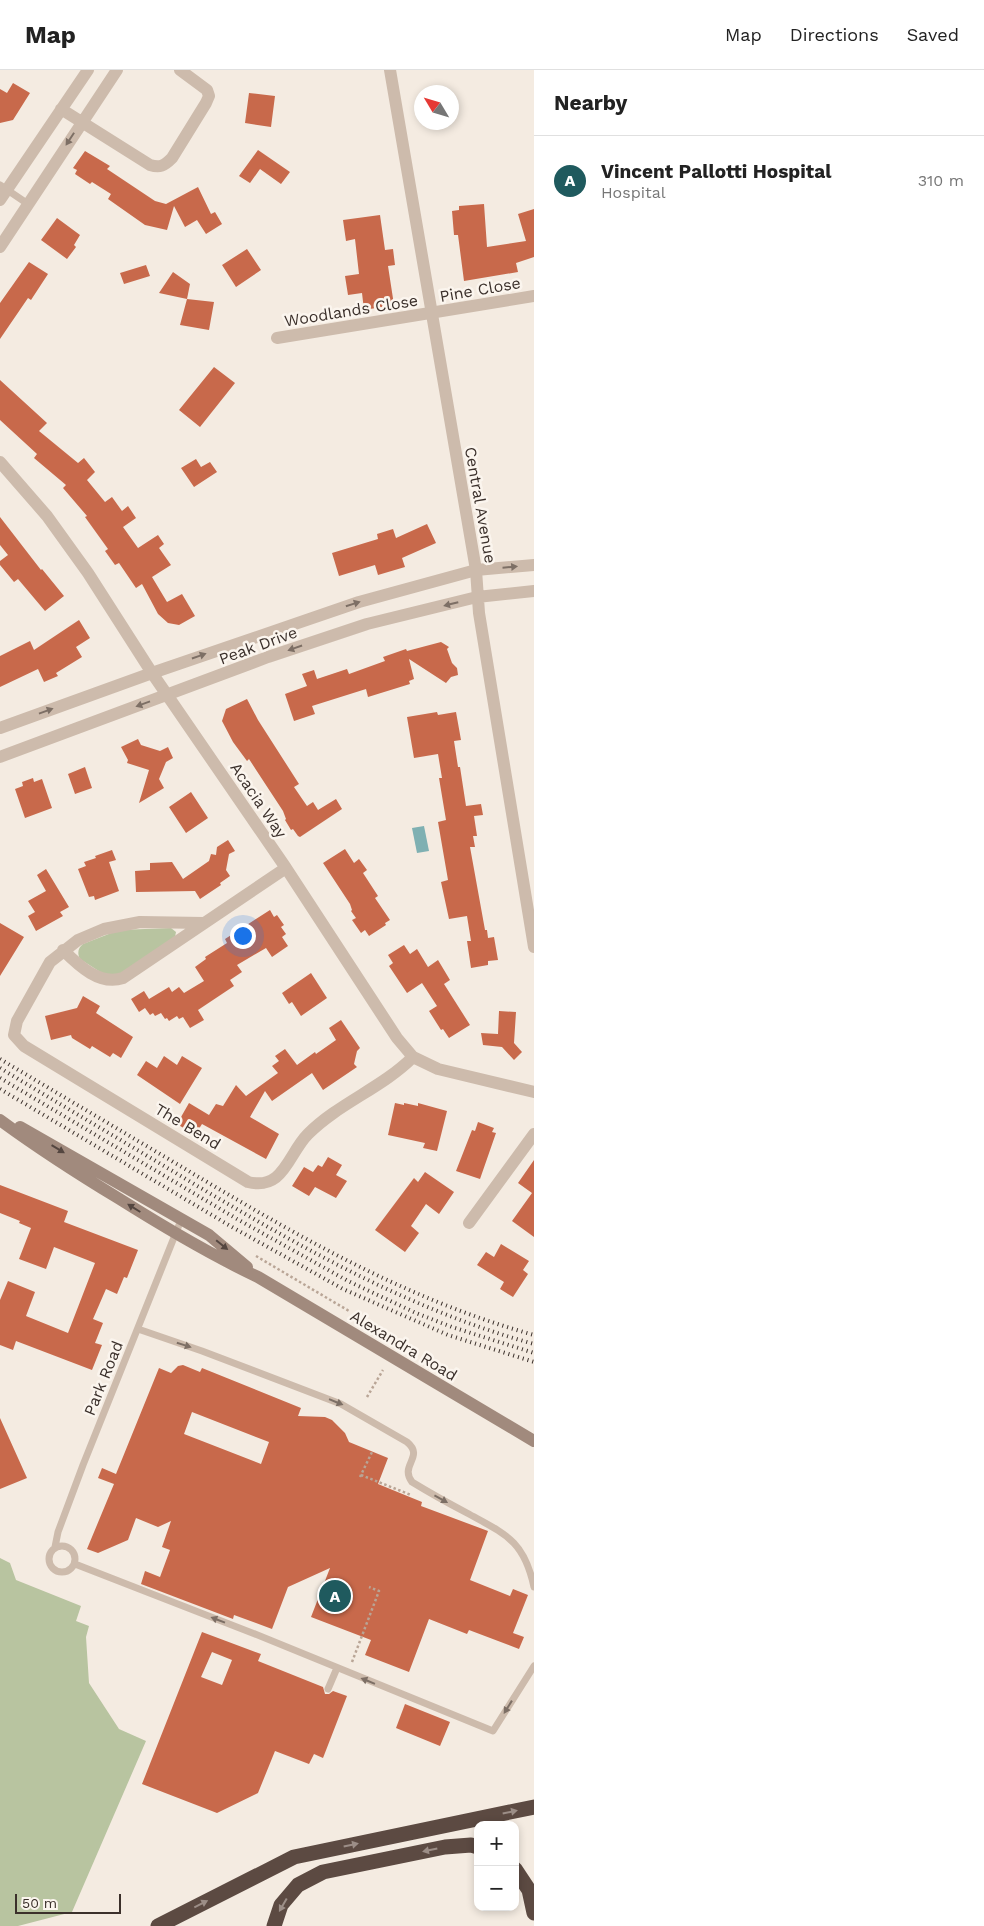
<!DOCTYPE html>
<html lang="en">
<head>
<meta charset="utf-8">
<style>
  body { margin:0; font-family:"Work Sans",sans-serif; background:#f6f6f6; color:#222 }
  .controls { position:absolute; right:15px; bottom:15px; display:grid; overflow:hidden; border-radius:10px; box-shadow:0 2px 8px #0003 }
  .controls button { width:45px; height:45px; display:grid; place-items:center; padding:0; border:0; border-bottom:1px solid #e0e0e0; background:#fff; color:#222; font:25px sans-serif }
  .compass { position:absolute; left:414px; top:15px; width:45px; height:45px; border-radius:50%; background:#fff; box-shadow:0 2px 8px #0003; rotate:308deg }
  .scale { position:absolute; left:15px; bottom:12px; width:106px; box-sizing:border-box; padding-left:5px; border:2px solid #3b302b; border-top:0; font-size:14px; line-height:18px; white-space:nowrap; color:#3b302b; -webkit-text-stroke:4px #fbf5ee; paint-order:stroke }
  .you { position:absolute; left:242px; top:865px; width:18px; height:18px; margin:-12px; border:4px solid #fff; border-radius:50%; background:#1a73e8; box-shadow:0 0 0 8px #1a73e833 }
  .badge { display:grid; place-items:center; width:32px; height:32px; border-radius:50%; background:#1f5a5e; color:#fff; font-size:16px; font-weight:700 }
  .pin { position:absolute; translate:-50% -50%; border:2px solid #fff; box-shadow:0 1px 5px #0006 }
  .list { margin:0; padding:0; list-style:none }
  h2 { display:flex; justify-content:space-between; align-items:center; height:65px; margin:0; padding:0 20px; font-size:21px }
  h2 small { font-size:16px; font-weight:400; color:#767676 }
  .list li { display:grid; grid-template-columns:32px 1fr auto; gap:15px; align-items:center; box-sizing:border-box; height:90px; padding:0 20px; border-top:1px solid #e0e0e0 }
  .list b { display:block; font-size:19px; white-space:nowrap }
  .list p { margin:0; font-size:16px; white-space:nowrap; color:#767676 }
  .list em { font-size:16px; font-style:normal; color:#767676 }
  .map { position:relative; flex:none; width:534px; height:1856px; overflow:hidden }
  header { display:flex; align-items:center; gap:30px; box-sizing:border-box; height:70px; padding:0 25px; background:#fff; border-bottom:1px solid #e0e0e0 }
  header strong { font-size:24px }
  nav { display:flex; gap:28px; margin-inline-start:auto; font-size:18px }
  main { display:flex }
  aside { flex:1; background:#fff }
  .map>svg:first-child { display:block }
  .green { fill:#b8c4a0 }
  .water { fill:#7fb0b2 }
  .building { fill:#c8694b; fill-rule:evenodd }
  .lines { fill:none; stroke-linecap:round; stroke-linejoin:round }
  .path { stroke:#b9a596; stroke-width:2.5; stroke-dasharray:2.5 2.5; stroke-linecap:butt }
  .lane { stroke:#cdbbac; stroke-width:7 }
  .street { stroke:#cdbbac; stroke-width:12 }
  .secondary { stroke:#a18a7d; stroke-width:12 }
  .highway { stroke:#5c4a42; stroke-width:15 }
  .rail { stroke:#3b302b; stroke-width:4; stroke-dasharray:1 4; stroke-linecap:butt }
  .oneway { fill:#7d6f65 }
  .oneway2 { fill:#544640 }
  .oneway3 { fill:#9c8e87 }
  .labels { text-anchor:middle; stroke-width:5; stroke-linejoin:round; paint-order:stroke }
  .street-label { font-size:16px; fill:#3b302b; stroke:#fbf5ee }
</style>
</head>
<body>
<header>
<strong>Map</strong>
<nav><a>Map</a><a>Directions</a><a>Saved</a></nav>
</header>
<main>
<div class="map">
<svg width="534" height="1856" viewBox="0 0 534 1856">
  <rect width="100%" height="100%" fill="#f4ebe1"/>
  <path class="green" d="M171,858l5,4 -1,5 -56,38 -11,2 -28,-18c-3,-6 -2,-11 3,-15l36,-14z
    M0,1488l10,5 6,17 65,26 -5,15 13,5 -3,11 3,46 30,46 27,12 -74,171 -54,14h-18z"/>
  <path class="water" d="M424,756l5,25 -12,2 -5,-25z"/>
  <path class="building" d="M13,13l17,10 -17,27 -13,3v-34l7,4z
    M249,23l26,3 -4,31 -26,-4z
    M258,80l32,22 -9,12 -21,-15 -10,14 -11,-7z
    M85,81l25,15 -3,3 48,32 11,3 32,-17 13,27 4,-2 7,12 -16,10 -9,-14 -12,7 -11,-21 -7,24 -22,-5 -37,-26 3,-5 -19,-12 -2,2 -15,-10 2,-4 -4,-2z
    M484,134l3,43 39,-6 -8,-27 16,-5v48l-18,6 2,9 -54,9 -6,-46h-4l-2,-24 7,-1v-4z
    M380,145l5,35 8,-1 2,16 -7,1 6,39 -30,5 -2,-17 -14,2 -3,-19 14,-2 -4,-35 -9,2 -3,-21z
    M57,148l23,17 -6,10 2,2 -9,12 -26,-19z
    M247,179l14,21 -25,17 -14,-22z
    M29,192l19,12 -17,26 -3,-2 -28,41v-36z
    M146,195l4,11 -26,8 -4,-11z
    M173,202l17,12 -3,15 -28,-6z
    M187,229l27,3 -5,28 -29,-5z
    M214,297l21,16 -35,44 -21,-17z
    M0,310l47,43 -8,8 39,32 6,-5 11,14 -8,8 18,22 7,-5 10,14 6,-5 8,12 -13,9 15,21 20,-13 6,9 -5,4 12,17 -19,12 15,25 15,-8 13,22 -16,9 -11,-2 -10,-9 -16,-30 -6,4 -17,-25 -4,2 -10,-14 3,-2 -23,-32 2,-1 -24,-28 3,-3 -32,-27 3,-4 -37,-34z
    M196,389l5,8 9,-5 7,10 -23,15 -13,-19z
    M0,447l41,53 1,-1 22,27 -19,15 -27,-32 -4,3 -14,-17v-4l8,-6 -8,-10z
    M427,454l9,19 -34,15 3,9 -27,8 -3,-10 -36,11 -7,-23 46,-14 -1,-5 16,-5 3,9z
    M79,550l11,18 -14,9 6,10 -26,16 2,3 -14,6 -6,-13 -38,18v-31l30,-15 4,9z
    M441,572l8,5 -2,2 5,14 5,5 1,7 -7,2 -5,6 -37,-24 5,20 -5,2 1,3 -42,13 -2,-8 -54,17 3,8 -21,7 -9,-27 22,-8 -5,-12 12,-4 3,9 30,-10 2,5 36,-13 -2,-4 23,-8 1,2z
    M247,629l11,21 41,64 -5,3 13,19 6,-4 5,8 18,-11 6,10 -42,28 -2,-1 -5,-7 -2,1 -6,-10 1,-1 -3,-8 -34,-52 -2,2 -14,-19 -11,-21 4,-12z
    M437,642l1,3 18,-3 5,28 -7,1 4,26h2l6,39 15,-2 2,11 -9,1 3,20h-4l2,11h-5l15,83h2l1,8 6,-1 4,23 -10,1v4l-17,3 -4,-27h4l-4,-25 -18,3 -8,-37 7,-2 -10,-58 8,-2 -7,-42h3l-4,-24 -24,4 -7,-41z
    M138,669l3,6 19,6 8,-4 5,11 -7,4 -7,17 5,9 -25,15 10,-33 -22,-7 1,-3 -7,-13z
    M85,697l7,21 -17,6 -7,-20z
    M33,708l1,4 8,-3 10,29 -27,10 -10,-29 8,-3 -1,-4z
    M191,722l17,26 -22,15 -17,-26z
    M228,770l7,11 -6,3 -3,16 4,6 -10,7 1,2 -21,14 -5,-8 -59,1 -1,-21 15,-1v-7l22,-1 11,17 26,-18 2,-7 5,1 1,-8z
    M345,779l9,14 5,-4 8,11 -4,3 15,23 -3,2 15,22 -5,3 1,2 -17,11 -4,-6 -4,3 -9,-13 4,-2 -5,-7 1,-1 -2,-6 -27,-41z
    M112,780l4,10 -7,2 10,29 -24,9 -1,-4 -5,1 -11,-28 8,-3 -2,-4 12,-4 -1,-2z
    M46,799l23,38 -9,5 3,4 -27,15 -8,-15 7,-4 -7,-11 18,-10 -9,-16z
    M270,840l4,7 3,-2 7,10 -3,2 5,7 -4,3 6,9 -16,11 -6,-9 -29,17 5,7 -12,8 4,6 -36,24 6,10 -14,8 -7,-11 -4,2 -2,-3 -8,5 -2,-3 -2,1 -4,-6 -6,3 -2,-3 -3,2 -5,-7 -6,4 -8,-13 13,-8 5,8 20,-12 3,5 7,-5 5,6 20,-12 -9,-14 11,-8 -1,-2 22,-14 -2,-4z
    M0,853l24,14 -24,39z
    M404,875l6,9 7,-5 11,18 10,-7 12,20 -6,4 26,41 -21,13 -6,-9 -2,1 -12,-19 8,-5 -15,-23 -15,10 -18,-27 4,-3 -5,-8z
    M311,903l16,25 -26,18 -9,-14 -3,2 -7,-11z
    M83,926l17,10 -4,7 37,24 -12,21 -8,-5 -3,4 -18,-11 -2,3 -18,-11 -1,-3 -20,5 -6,-24 32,-8z
    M499,941l17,1 -2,31 8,9 -8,8 -12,-13 -19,-2 -2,-12 17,1z
    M341,950l19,28 -3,3 -3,13 3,3 -34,23 -11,-17 -40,28 -7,-10 -15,26 29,17 -13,25 -64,-35 -7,11 -18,-11 12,-21 20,12 7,-11 7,2 13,-21 10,11 32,-23 -6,-7 7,-5 -4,-5 10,-7 12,16 18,-13 1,2 20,-14 -7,-12z
    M164,986l13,9 5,-9 20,12 -22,36 -43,-29 9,-14 11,7z
    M395,1033l9,2v-2l14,3v-3l29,8 -10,40 -14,-3 2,-5 -37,-8z
    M478,1052l16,6 -2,4 4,1 -16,46 -24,-8 16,-41 3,1z
    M328,1087l14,8 -6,10 11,6 -11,17 -21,-11 -6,9 -17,-10 12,-19 9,5 5,-7 4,2z
    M534,1090v77l-22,-16 20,-28 -14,-10z
    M425,1102l29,20 -15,22 -13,-10 -15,22 8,7 -14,19 -30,-22 39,-52 4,4z
    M0,1115l68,26 -4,11 74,28 -11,28 -3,-1 -7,17 -11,-5 -13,30 10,4 -8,20 7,2 -10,25 -76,-29 -3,9 -13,-5v-45l8,-19 27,11 -9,24 42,17 27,-70 -41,-16 -8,22 -27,-10 12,-31 -12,-5 1,-2 -20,-8z
    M501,1174l28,17 -6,9 5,4 -15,23 -13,-8 4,-7 -27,-17 9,-13 8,5z
    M183,1295l17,7 2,-4 99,40 -3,8 27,1 7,3 13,13 4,9 39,16 -10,26 44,18 -1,4 67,25 -18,49 40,16 3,-7 15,6 -15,38 11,4 -5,12 -50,-19 -2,4 -38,-15 -20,53 -44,-17 6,-15 -60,-23 19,-49 -42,19 -16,42 -38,-14 -1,4 -92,-35 4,-13 15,6 10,-27 -8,-3 9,-26 -13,6 -22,-9 -8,22 -30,13 -11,-4 27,-65 -16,-6 4,-10 14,6 43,-106 12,5 7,-7zM192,1342l77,30 -8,22 -77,-30z
    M0,1348l27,60 -27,11z
    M202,1562l59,22 -3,7 65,26 2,7h4l4,-3 14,5 -24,62 -9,-4 -5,10 -34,-13 -17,42 -41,20 -75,-29zM212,1582l20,8 -10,25 -21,-8z
    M405,1634l45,18 -10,24 -44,-18z"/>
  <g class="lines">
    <path class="path" d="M256,1186l93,55
      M367,1327l16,-27
      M361,1405l50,20
      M360,1407l12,-25
      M352,1592l27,-71 -10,-4"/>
    <path class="lane" d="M0,115l28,19
      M138,1259l64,22 139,53 66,38c18,15 -8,23 5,40 18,11 36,21 55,31 38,21 57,27 67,74
      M49 1489a13 13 0 1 1 26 0a13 13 0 1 1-26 0Z
      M55,1477l3,-15 25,-67 98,-245
      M75,1494l180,70 238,97 41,-65
      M328,1619l9,-21"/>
    <path class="street" d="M390,0l86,500 3,43 55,334
      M61,39l89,56c10,3 14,1 22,-7l34,-55 3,-7 -2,-6 -27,-20
      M0,130l88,-130
      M0,177l117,-177
      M277,268l257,-42
      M0,392l47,54 41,57 64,100 134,195 111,170 16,19 25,12 96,23
      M0,658l152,-55 207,-71 117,-32 58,-5
      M0,687l268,-100 99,-33 110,-27 57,-6
      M204,853l-64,-1 -36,7 -26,11 -28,22 -33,59 -3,14 10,11 224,136c36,9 40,-28 60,-48 31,-31 74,-46 105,-77
      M63,880c16,16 37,36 60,28l163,-110
      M469,1153l65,-89"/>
    <path class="secondary" d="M0,1050c38,28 77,53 118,78 46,29 91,56 140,79l276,164
      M20,1057l189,108 38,32"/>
    <path class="highway" d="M515,1799l14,21 5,23
      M158,1856l136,-69 240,-50
      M274,1856l7,-21 17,-20 25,-13 122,-25 26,-2 7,2"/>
    <path class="rail" d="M0,989c67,40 135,80 202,120 108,64 210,122 332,156
      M0,998c66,40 133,79 199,119 109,64 212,123 335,157
      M0,1008l237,141 111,62 68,32 36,14 82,26
      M0,1019l232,138 111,62 105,46 86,27"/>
  </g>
  <defs><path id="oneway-solid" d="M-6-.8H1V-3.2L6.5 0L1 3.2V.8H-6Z" transform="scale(1.25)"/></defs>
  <g class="oneway">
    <use href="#oneway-solid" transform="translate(70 69) rotate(123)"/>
    <use href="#oneway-solid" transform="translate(510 497) rotate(-5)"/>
    <use href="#oneway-solid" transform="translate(353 534) rotate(-18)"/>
    <use href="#oneway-solid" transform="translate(451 534) rotate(166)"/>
    <use href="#oneway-solid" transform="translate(295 578) rotate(161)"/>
    <use href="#oneway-solid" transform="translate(199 586) rotate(-19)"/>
    <use href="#oneway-solid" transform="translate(143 634) rotate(160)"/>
    <use href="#oneway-solid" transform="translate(46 641) rotate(-20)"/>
    <use href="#oneway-solid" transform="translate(184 1275) rotate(17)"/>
    <use href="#oneway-solid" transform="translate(336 1332) rotate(22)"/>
    <use href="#oneway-solid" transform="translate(441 1429) rotate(29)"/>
    <use href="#oneway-solid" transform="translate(218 1550) rotate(-159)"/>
    <use href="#oneway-solid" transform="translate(368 1611) rotate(-158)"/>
    <use href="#oneway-solid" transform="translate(508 1637) rotate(122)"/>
  </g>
  <g class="oneway2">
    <use href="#oneway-solid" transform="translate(58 1079) rotate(31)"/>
    <use href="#oneway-solid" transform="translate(134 1138) rotate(-148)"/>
    <use href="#oneway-solid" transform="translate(222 1175) rotate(39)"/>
  </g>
  <g class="oneway3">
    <use href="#oneway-solid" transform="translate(510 1742) rotate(-12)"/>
    <use href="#oneway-solid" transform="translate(351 1775) rotate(-12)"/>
    <use href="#oneway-solid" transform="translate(430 1780) rotate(168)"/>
    <use href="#oneway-solid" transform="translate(201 1834) rotate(-27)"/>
    <use href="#oneway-solid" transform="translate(283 1835) rotate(120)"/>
  </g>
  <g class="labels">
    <g class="street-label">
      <text transform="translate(480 219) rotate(-10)" y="6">Pine Close</text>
      <text transform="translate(351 240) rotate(-9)" y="6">Woodlands Close</text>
      <text transform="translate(481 435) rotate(80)" y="6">Central Avenue</text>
      <text transform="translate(258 575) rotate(-20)" y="6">Peak Drive</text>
      <text transform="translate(259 730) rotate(56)" y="6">Acacia Way</text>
      <text transform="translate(188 1056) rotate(31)" y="6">The Bend</text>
      <text transform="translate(404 1275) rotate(31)" y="6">Alexandra Road</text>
      <text transform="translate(103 1308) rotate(-68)" y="6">Park Road</text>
    </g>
  </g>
</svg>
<div class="controls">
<button>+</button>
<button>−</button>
</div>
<svg class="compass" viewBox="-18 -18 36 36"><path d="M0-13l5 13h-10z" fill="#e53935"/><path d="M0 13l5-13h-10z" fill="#767676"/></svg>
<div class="scale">50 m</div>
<div class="you"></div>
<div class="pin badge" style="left:335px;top:1526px">A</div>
</div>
<aside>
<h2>Nearby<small></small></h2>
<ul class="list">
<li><span class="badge">A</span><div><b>Vincent Pallotti Hospital</b><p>Hospital</p></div><em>310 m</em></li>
</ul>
</aside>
</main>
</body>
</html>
